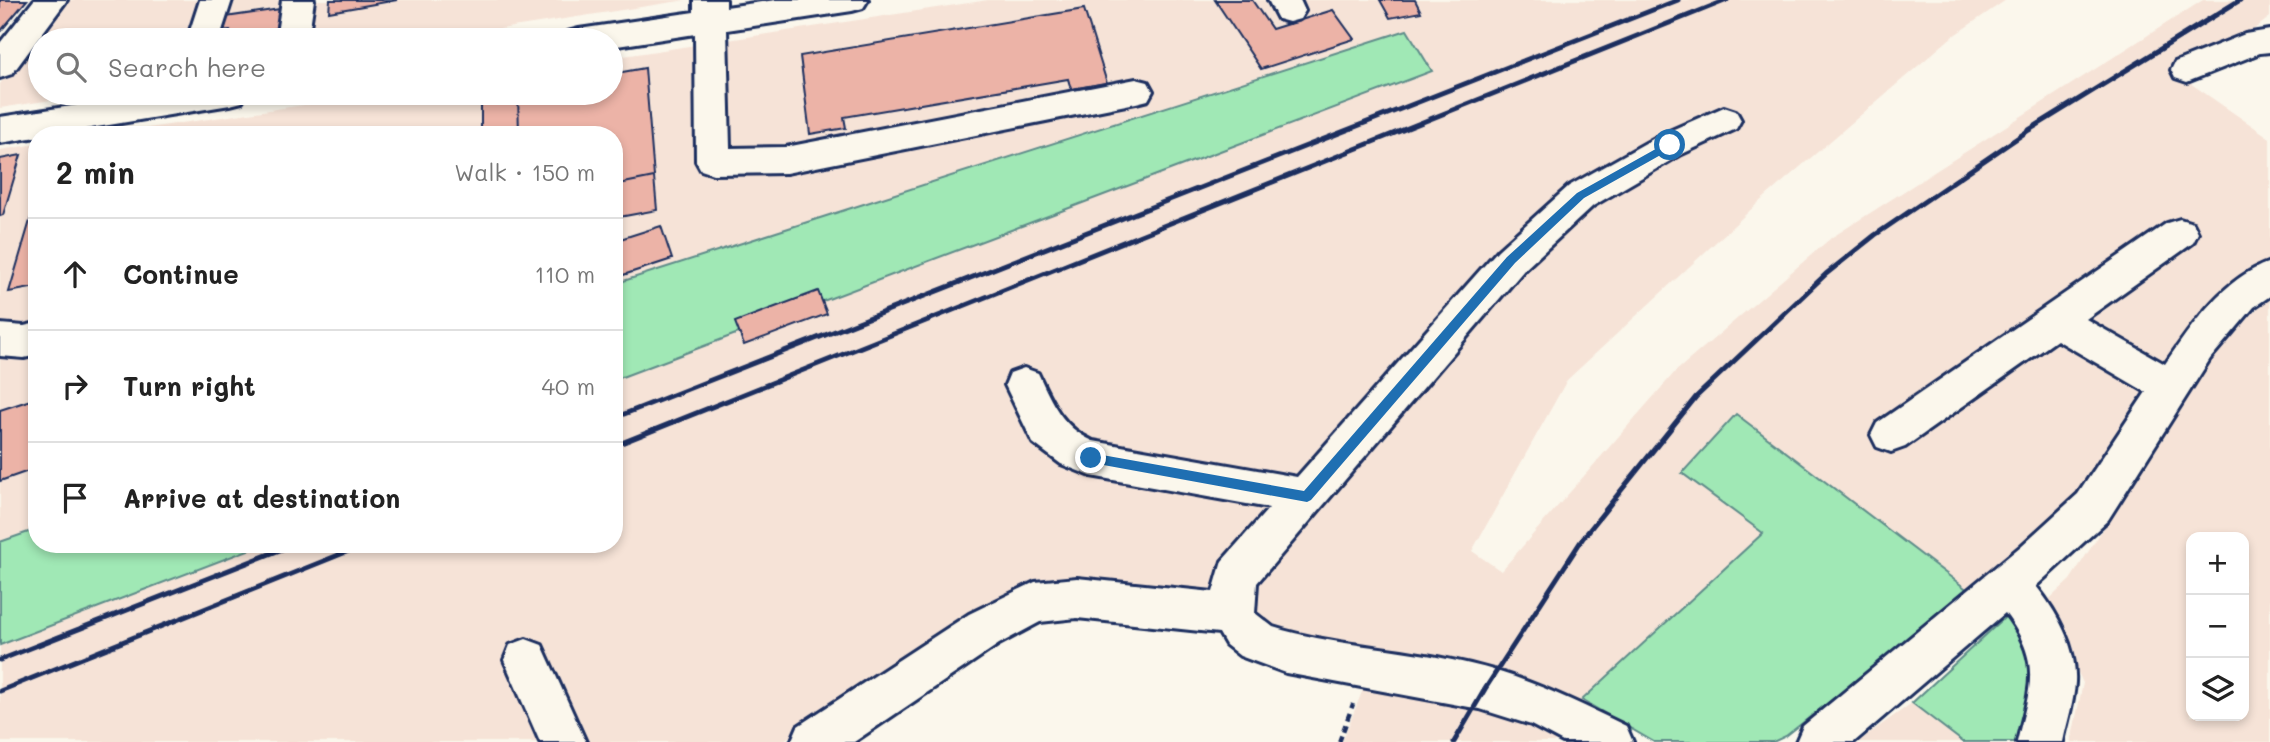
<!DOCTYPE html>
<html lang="en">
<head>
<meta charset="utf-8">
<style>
  body { margin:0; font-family:Mali,sans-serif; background:#f6f6f6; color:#222 }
  .controls { position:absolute; right:21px; bottom:21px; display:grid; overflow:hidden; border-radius:14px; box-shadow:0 4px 10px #0003 }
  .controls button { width:63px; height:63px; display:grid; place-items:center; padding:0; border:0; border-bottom:2px solid #e0e0e0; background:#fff; color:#222; font:35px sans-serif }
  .stop { position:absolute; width:21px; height:21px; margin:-16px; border:5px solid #1f6fb2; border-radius:50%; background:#fff }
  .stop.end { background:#1f6fb2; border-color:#fff; box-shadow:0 2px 7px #0008 }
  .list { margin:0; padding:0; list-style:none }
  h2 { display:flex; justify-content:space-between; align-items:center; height:91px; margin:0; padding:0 28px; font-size:30px }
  h2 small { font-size:23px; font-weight:400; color:#767676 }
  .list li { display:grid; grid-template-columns:46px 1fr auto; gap:21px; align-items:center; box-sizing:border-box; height:112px; padding:0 28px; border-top:2px solid #e0e0e0 }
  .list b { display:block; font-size:26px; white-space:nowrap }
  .list em { font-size:23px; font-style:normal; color:#767676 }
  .icon { flex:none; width:38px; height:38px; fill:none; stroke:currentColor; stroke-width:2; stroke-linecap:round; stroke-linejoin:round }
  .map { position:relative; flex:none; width:2270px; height:742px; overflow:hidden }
  .search { position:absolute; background:#fff; box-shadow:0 4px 10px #0003; left:28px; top:28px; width:595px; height:77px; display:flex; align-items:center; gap:18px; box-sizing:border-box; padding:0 24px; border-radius:38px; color:#767676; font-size:26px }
  .panel { position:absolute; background:#fff; box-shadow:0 4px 10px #0003; left:28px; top:126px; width:595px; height:427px; border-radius:28px }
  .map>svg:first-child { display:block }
  .built { fill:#f6e3d7; fill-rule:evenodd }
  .green { fill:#a0e8b5; stroke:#5e8c8a; stroke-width:2 }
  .building { fill:#ecb3a7; stroke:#1b2f5e; stroke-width:2 }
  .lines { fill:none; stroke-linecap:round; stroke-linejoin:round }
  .minor-casing { stroke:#1b2f5e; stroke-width:6 }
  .path { stroke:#1b2f5e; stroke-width:4.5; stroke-dasharray:7 5; stroke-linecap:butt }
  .minor { fill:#fbf7ec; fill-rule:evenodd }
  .rail { stroke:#1b2f5e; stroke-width:5 }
  .route { fill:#1f6fb2 }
</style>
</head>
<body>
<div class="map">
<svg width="2270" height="742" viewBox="0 0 2270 742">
  <rect width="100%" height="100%" fill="#fbf7ec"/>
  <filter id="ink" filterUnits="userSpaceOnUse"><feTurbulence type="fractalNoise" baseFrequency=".0143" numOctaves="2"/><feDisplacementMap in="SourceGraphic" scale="14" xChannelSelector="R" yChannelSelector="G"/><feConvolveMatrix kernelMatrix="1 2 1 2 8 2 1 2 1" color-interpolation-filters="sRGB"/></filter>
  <g filter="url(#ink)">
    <path class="built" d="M62,0h624l-256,40h-390v53h56l-96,15v-24z
      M988,0h1018l-53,36 -195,167 -191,177 -95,171 29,20 174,-199 156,-134 372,-238h67v17l-83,64 83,57v126l-209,255 -92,72 -206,-59 -181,168 -23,27 29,15h-246l34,-85 -101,-18 -27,-30 -219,-25 -248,158h-781v-97l264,-101h350v-164l818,-309 -25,-40 -793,253v-149h-513l283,-42h227v-35z
      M37,144v385l-37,13v-392z
      M2270,295v447h-199l12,-59 -38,-80 25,-23 150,-232zM2191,537h53v179h-53z
      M1912,703l51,39h-106z"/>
    <path class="green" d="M1407,30l25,41 -818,309v-96z
      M1736,414l233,177 -183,145 -13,6h-119l-72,-42 181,-167 -81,-60z
      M37,529v15h227l-264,101v-103z
      M2015,608l26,65 -18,69h-60l-51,-39z"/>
    <path class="building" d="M0,0h27l-27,32z
      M330,0h67l-68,12z
      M1215,0h37l20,29 61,-19 21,29 -93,30z
      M1380,0h35l6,12 -31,6z
      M280,9l-7,31h-46l3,-10h-8l4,-13z
      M1084,9l23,74 -36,6 -3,-10 -224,38 2,11 -36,6 -10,-78z
      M645,68l9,109 -40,8v-50h-95l-1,-42h93v-19z
      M509,93h9l1,42h-38v-37z
      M21,155l-18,60 -3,1v-57z
      M654,177l3,33 -43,8v-33z
      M37,197v90l-28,5z
      M661,226l11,33 -58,19v-37z
      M818,291l9,23 -83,31 -9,-23z
      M37,398v70l-37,13v-71z"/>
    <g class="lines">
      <g class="minor-casing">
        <path id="minor" d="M34,0h33l-55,74 -12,4v-35z
          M200,0h32l-13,40h-32z
          M282,0h32l-6,40h-32z
          M694,0h32v7l50,-7h92l-5,8 -11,3 -125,19 3,118 56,-1 350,-68 12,3 5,9 -5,9 -12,3 -350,70 -73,1 -12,-4 -5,-9 -1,-127 -84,13v-7h-48l5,-8 11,-3 115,-17z
          M1268,0h32l5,11 -5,8 -11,3 -11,-3z
          M2270,30v22l-10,1 -73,29 -12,-4 -4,-8 4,-8 70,-28z
          M155,93h92l-5,9 -12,3 -230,38v-26z
          M1724,107l12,4 5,9 -5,9 -54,25 -89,52 -69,64 -267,313 -2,30 18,14c57,18 120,20 179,33 63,12 117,38 174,66l7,16h-70l-32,-17 -51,-16 -194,-36 -46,-17 -14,-11 -7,-12 -142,-15 -37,4 -41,22 -145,98h-63l7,-16 171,-112 66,-32 42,-4 136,14 9,-31 47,-53 -178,-32 -30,-12 -28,-21 -28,-58 5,-12 14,-5 14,5c14,30 24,54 55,68l204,36 201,-227 71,-64 89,-50z
          M2180,219l13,4 5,10 -5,10 -107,76 79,45c27,-39 58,-86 105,-102v34l-16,11 -44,52 -102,161 -72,66c21,26 41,62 39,96 -1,20 -8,40 -12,60h-46c13,-55 26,-79 -12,-129l-151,129h-58l7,-16 218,-180 57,-52 68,-102 -89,-52 -152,107 -14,5 -14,-5 -6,-12 6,-12 290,-200z
          M37,323v32l-13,3 -24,-2v-32l24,2z
          M526,639l16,6 44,97h-46l-36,-82 6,-15z"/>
      </g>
      <path class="path" d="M1339,742l14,-38"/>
      <use href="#minor" class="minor"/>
      <path class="rail" d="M614,418l1064,-418
        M614,446l1113,-446
        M0,660l295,-116
        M0,691l366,-147
        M1454,742l31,-53 98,-151 113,-141 130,-123 49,-39 154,-105 211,-130"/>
    </g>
  </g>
  <path class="route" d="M1670,141l5,4 -2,3 -89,50 -69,65 -204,237 -4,2 -220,-40 -1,-4 5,-5 213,38 203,-234 70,-64z"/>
</svg>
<div class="controls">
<button>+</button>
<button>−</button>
<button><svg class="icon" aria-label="layers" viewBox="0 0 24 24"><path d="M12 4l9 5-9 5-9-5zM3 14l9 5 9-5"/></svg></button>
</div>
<div class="stop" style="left:1670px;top:145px"></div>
<div class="stop end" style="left:1091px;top:458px"></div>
<div class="search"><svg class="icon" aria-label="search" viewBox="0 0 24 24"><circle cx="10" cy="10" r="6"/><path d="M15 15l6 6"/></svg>Search here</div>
<section class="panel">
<h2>2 min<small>Walk · 150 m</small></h2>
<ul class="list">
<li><svg class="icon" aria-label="ahead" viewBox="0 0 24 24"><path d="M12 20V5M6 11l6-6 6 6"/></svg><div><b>Continue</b></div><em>110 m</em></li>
<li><svg class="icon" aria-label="right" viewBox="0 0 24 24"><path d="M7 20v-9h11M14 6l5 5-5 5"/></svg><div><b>Turn right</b></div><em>40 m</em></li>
<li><svg class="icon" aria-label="arrive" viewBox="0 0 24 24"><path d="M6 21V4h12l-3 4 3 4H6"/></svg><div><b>Arrive at destination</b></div></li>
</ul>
</section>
</div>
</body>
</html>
